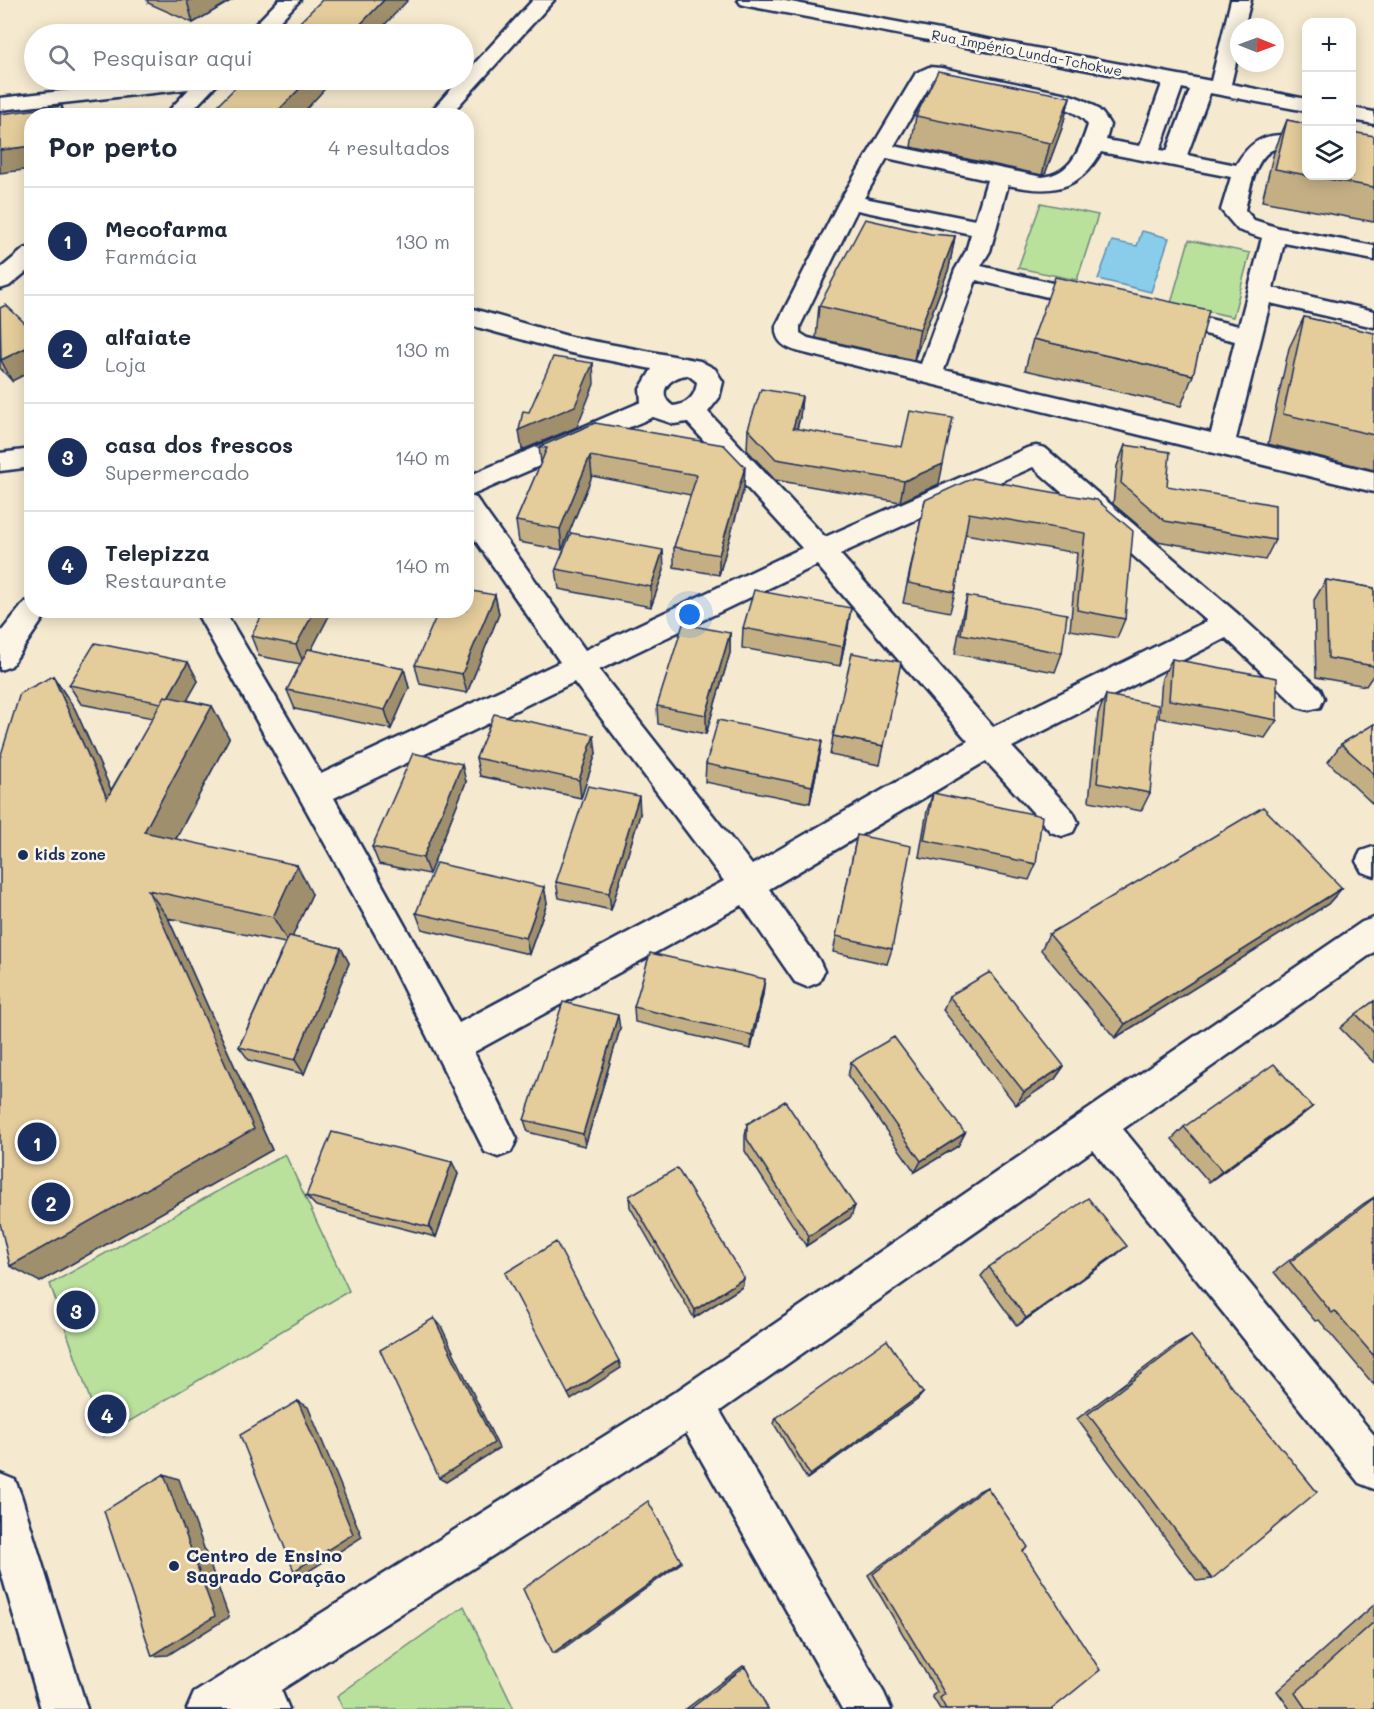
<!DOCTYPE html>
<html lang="pt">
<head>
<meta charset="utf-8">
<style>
  body { margin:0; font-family:Mali,sans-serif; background:#f2f2f3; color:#1f2937 }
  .controls { position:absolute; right:18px; top:18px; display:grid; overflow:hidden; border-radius:12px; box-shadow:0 3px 15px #0003 }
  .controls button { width:54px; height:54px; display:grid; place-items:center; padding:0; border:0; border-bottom:2px solid #e0e1e3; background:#fff; color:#1f2937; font:30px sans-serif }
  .compass { position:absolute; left:1230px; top:18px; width:54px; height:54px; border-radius:50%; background:#fff; box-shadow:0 3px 15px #0003; rotate:91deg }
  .you { position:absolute; left:690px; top:615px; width:21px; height:21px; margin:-15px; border:4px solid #fff; border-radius:50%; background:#1a73e8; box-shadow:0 0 0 9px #1a73e833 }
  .badge { display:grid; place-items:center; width:39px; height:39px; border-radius:50%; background:#1b2f5e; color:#fff; font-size:20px; font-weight:700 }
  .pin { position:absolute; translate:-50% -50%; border:3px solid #fff; box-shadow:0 2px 6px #0006 }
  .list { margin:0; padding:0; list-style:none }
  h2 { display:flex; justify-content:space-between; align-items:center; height:78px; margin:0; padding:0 24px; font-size:26px }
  h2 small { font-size:20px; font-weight:400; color:#747a83 }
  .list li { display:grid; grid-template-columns:39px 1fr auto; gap:18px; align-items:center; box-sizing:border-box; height:108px; padding:0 24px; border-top:2px solid #e0e1e3 }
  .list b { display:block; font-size:22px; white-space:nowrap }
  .list p { margin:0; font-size:20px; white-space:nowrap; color:#747a83 }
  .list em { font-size:20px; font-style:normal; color:#747a83 }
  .icon { flex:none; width:33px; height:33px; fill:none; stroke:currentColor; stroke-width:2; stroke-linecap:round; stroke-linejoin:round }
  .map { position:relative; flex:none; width:1374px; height:1709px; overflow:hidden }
  .search { position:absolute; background:#fff; box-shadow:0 3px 15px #0003; left:24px; top:24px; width:450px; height:66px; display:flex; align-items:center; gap:15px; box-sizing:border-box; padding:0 21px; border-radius:33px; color:#747a83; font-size:22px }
  .panel { position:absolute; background:#fff; box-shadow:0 3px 15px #0003; left:24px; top:108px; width:450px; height:510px; border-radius:24px }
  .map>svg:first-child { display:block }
  .green { fill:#b9e19c; stroke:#6a887d; stroke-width:1.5 }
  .water { fill:#89cdea; stroke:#5d8eb2; stroke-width:1.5 }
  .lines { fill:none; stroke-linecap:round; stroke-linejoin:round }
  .minor-casing { stroke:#1b2f5e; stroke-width:5 }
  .minor { fill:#fcf5e5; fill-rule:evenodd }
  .wall { fill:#c4af85; stroke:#1b2f5e; stroke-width:1.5 }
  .shaded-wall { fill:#a08f6c; stroke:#1b2f5e; stroke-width:1.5 }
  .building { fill:#e4cc9b; stroke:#1b2f5e; stroke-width:1.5 }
  .poi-dot { fill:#1b2f5e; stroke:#fcf5e5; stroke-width:2 }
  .labels { text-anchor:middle; stroke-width:5; stroke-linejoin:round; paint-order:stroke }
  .far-street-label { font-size:14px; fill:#1b2f5e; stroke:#fcf5e5 }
  .poi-label { font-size:15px; font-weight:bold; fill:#1b2f5e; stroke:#fcf5e5; text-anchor:start }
  .near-poi-label { font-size:18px; font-weight:bold; fill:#1b2f5e; stroke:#fcf5e5; text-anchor:start }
</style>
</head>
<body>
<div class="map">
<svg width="1374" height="1709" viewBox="0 0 1374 1709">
  <rect width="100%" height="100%" fill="#f5e9cf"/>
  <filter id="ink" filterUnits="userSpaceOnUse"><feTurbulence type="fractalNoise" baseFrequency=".0167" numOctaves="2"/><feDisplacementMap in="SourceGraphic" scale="12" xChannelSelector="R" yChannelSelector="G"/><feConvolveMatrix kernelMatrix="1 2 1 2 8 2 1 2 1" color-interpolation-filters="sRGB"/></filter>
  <g filter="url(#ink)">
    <path class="green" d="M1041,203l57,12 -21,65 -59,-12z
      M1189,240l61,13 -17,64 -62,-14z
      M285,1154l64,137 -246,146 -53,-153z
      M464,1606l50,103h-171l-6,-13z"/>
    <path class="water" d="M1142,231l27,7 -18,54 -53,-13 14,-38 25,5z"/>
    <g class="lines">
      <g class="minor-casing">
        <path id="minor" d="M279,0h21l-33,34h-21z
          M533,0h21l-105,116h-22l32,-36h5v-5z
          M738,0h42l431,81 20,-81h20l-7,27h-5v23l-8,34 75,15v12l-96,-18 -23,62 49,10c18,-31 37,-33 70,-28v12c-9,0 -19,-3 -29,-1 -23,6 -27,42 -32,62l9,10 25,8 95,18v14l-90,-17 -11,45 101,23v16l-104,-24 -34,136 138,33v20l-574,-140c-15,-4 -25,-10 -24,-26l63,-124 77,-129 13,-6 12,1 126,26c20,6 33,12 43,31l-4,15 34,6 22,-62 -414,-78 -7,-2zM933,80c30,2 142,19 155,45 -8,25 -17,49 -46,52l-148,-31zM1182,88l8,2 -23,61 -7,-1zM1101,152l130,25 -10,33 17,20 24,8 -23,88 -77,-18 -9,2 -3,6 3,6 82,19 -24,92 -267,-63 32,-90 118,28 9,-3 3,-5 -3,-5 -122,-29 9,-15 18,-66c43,9 70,7 93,-33zM887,158l100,22 -12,40 -111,-22zM857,210l114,24 -5,17 -11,19 -34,94 -113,-26 -8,-5v-7z
          M158,80h63l-34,36h-23l25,-27 -189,21v-12z
          M1352,108l22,4v12l-22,-4z
          M32,247v20l-23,19 -9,3v-20l24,-20z
          M466,307l105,30 129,24 15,8 8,13 -4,16 -11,14 117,125 202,-89 9,-2 9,2 194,167 81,74 4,9 -4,9 -11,3 -11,-3 -72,-69 -214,109 61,65 5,10 -5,10 -11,4 -11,-4 -65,-71 -217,128 50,71 5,11 -5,11 -12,5 -12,-5 -53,-77 -268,147 43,87 -6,13 -13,5 -13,-5 -102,-204 -188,-338h29l97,164 239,-112 -94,-135v-50l175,-75 -1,-13 12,-20 -81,-16 -105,-29zM688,375l9,7c-1,14 -10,23 -24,24 -18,-12 -4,-30 15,-31zM653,417l21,7 13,-2 115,126 -217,102 -109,-152 -6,-2zM1033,467l174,154 -214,106 -153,-173zM817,565l151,176 -216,124 -153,-195zM574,682l150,199 -265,142 -125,-225z
          M32,449v18l-32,4v-18z
          M32,600v10h17l-38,56 -11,4v-37l25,-31z
          M1373,847h1v29l-12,-4 -6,-11 5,-10z
          M1374,918v34l-251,177 251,306v54l-15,-6 -266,-333 -373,261 164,282 7,16h-49l-156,-276 -405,257 8,19h-102l7,-16 484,-303 684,-468z
          M0,1474l15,6 6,15 66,214h-46l-41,-140z"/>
      </g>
      <use href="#minor" class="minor"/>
    </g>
    <path class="wall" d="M147,0h85l-39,23 -45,-20z
      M1070,97l-8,31 -17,46 -3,1 -131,-28 5,-31z
      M1287,120l19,4v52h46l22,-40v86l-112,-21 12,-49z
      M955,236l-6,32 -35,92 -98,-22 3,-32z
      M0,308l12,73 -12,-13z
      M1304,317l70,16v137l-106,-26 21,-96z
      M1033,339l160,36 -12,31 -156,-36z
      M802,396l-2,21 -3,12 142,55 -39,18 -125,-22 -28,-30 1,-21z
      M595,423l149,65 -25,87 -45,-8v-20l17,-52 -99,-19 -30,74 -43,-8 -3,-21 25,-58 -2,-16z
      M1125,445l42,41 108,54 -10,20 -108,-19 -44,-37 4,-38z
      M925,500h172l28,119 -8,19 -47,-8 7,-77 -112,-19 -10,58 -5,20 -47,-9z
      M556,569l108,1 -13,37 -92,-18z
      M1326,580l48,8v86l-8,12 -50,-9 -2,-77z
      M495,595l4,19 -32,79 -47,-9 -5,-19z
      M967,596l95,57 -7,19 -100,-18 7,-38z
      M332,610l-21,40 93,19 5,19 -18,41 -96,-20 -8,-19 14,-26 -42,-8 -8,-20z
      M743,628h105l-8,38 -98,-18z
      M730,633v20l-24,81 -48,-10 -1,-18z
      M1172,659l105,61 -12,18 -106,-20 3,-40z
      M188,662l10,19 -11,19 25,6 17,32 -53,101 136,55 -20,43 49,11 8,15 -45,111 -55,-14 -10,-13 46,-104 -117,-25 104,232 -232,132 13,-606 22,33 36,81 42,-72 -72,-14 -12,-19z
      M1106,695l44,98 -9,18 -52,-10 9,-87z
      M1374,724v81l-46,-43 13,-18z
      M833,736l51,10 -4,19 -50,-10z
      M822,741l-3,18 -9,44 -105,-21 1,-18z
      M596,753l-15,45 -101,-22 -4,-18z
      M466,782l-37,92 -50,-10 -7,-17z
      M933,793l103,71 -7,16 -110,-23 8,-46z
      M640,814l-29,96 -52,-12 -3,-16z
      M857,835l35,114 -5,15 -54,-12z
      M544,887l3,16 -18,51 -107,-25 -6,-16z
      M1342,888l-14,16 -213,134 -74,-88 8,-16z
      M763,994l-12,55 -116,-27 -1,-15z
      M949,996l115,70 -9,13 -39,26 -73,-95z
      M1374,1001v62l-34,-35 16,-14z
      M620,1029l-35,117 -57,-14 -4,-12z
      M851,1062l114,71 -7,13 -43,26 -67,-96z
      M1312,1107l-15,12 -88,63 -37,-43 12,-12z
      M747,1124l104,93 -45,29 -61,-95v-15z
      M452,1162l6,12 -22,63 -120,-31 -10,-10z
      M629,1196l115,82 -2,9 -48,31 -64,-111z
      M1374,1197v188l-55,-65 -4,1 -41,-49 89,-68z
      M1115,1256l-98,70 -36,-50 8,-9z
      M1191,1336l21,243 -15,2 -120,-162 100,-75z
      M923,1393l-6,7 -110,79 -33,-55 2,-6z
      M987,1487l36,64 29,158h-112l-8,-13 5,-4 -69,-117 111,-84z
      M1374,1605v104h-84l-13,-18z
      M743,1666l2,1 23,42h-82z"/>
    <path class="shaded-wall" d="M189,0h43l-39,23 -6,-22z
      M384,0h24l-32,34h-25z
      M308,80h25l-33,36h-27z
      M1070,97l-8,31 -17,46 -3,1 8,-32z
      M62,106l3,10h-4z
      M32,146v23l-32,4v-23z
      M955,236l-6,32 -35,92 6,-31z
      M32,345v26l-20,10 -11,-21z
      M593,363l1,21 -17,43 -55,23 -3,-20z
      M802,396l-2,21 -9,32 2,-21z
      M590,456l2,20 -30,74 -2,-21z
      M943,464l-4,20 -39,18 4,-21z
      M745,467l-1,21 -25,87v-20z
      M663,550l1,20 -13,37v-20z
      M495,595l4,19 -32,79 -5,-19z
      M851,608l-3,20 -8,38 3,-19z
      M315,610h17l-28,54 -8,-19z
      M730,633v20l-24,81v-19z
      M188,662l10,19 -23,41 -10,-19z
      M404,669l5,19 -18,41 -6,-19z
      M53,676l22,33 53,119 -21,-30z
      M212,706l17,32 -65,123 -20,-29z
      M594,735l2,18 -15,45 -2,-18z
      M822,741l-3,18 -9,44 2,-17z
      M462,764l4,18 -37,92 -6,-16z
      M639,796l1,18 -29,96 -2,-17z
      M297,865l15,29 -23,50 -16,-27z
      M544,887l3,16 -18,51 -3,-16z
      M1342,888l-14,16 -213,134 10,-14z
      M148,890l20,28 104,232 -232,132 -30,-16z
      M341,948l8,15 -45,111 -9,-14z
      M765,979l-2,15 -12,55 1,-14z
      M618,1015l2,14 -35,117 -2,-12z
      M1064,1066l-9,13 -39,26 8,-13z
      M1312,1107l-15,12 -88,63 13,-11z
      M965,1133l-7,13 -43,26 6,-11z
      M452,1162l6,12 -22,63 -7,-10z
      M855,1206l-4,11 -45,29 3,-10z
      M1127,1246l-12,10 -98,70 9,-8z
      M744,1278l-2,9 -48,31 1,-8z
      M434,1318l7,8 58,122 -53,34 -7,-4z
      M619,1361l2,7 -50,32 -3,-6z
      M923,1393l-6,7 -110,79 3,-4z
      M298,1401l10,6 54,130 -56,36 -12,-2z
      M164,1474l15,5 50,138 -61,38 -16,1z
      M681,1561v2l-124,90h-4z"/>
    <path class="building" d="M322,0h62l-33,34h-63z
      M938,71l132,26 -18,46h-2l-134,-27z
      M243,80h65l-35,36h-66z
      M62,106l-1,10h-29v30l-32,4v-36z
      M1287,120l19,4v51l-31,-6z
      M1352,132l22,4v51l-64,-11h42z
      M865,219l66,15 24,2 -35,93 -101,-23z
      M1055,277l154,33 -16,65 -160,-36z
      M6,305l26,25v15l-31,15 -1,-52z
      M1304,317l70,16v102l-91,-21z
      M553,357l40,6 -18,43 -56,24 4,-19 6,1z
      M761,389l41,7 -9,32 109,19 8,-36 43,7 -10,46 -39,17 -128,-22 -28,-30z
      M595,423l129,22 21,22 -26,88 -45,-8 23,-72 -107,-19 -30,73 -44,-8 31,-73 -8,-1z
      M1125,445l45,7 -3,34 108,19v35l-110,-19 -44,-38z
      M973,478l124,22 36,31 -8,88 -48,-9 8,-77 -116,-20 -14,79 -47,-9 17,-83z
      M571,533l92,17 -12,37 -95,-18z
      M1326,580l48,8v78l-46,-8z
      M466,590l29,5 -33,79 -47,-9 24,-55h27z
      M754,590l97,18 -8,39 -100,-19z
      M967,596l100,18 -5,39 -101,-19z
      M265,610h50l-19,35 -45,-9z
      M683,624l47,9 -24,82 -49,-9z
      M95,643l93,19 -20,35 -3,-1 -4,7 -92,-18z
      M308,649l96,20 -19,41 -98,-20z
      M852,653l49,9 -17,84 -51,-10z
      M1172,659l105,19v42l-108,-20z
      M53,676l54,122 58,-102 47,10 -68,126 153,33 -24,52 -125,-27 106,239 -244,137 -10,-43v-465l20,-65z
      M1106,695l52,10 -8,88 -53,-10z
      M494,714l100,21 -15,45 -103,-22z
      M718,720l104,21 -10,45 -106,-22z
      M1374,724v50l-33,-30z
      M413,753l49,11 -39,94 -51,-11z
      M588,786l51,10 -30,97 -53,-11z
      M933,793l109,23 -6,48 -112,-24z
      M1263,807l79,81 -217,136 -76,-90z
      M857,835l54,11 -19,103 -56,-13z
      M436,863l108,24 -18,51 -110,-25z
      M289,936l52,12 -46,112 -56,-13z
      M650,953l115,26 -13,56 -118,-28z
      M990,972l74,94 -40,26 -75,-96z
      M1374,1001v31l-18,-18z
      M563,1002l55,13 -35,119 -59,-14z
      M894,1037l71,96 -44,28 -70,-99z
      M1274,1064l38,43 -90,64 -38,-44z
      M785,1101l70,105 -46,30 -62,-97v-15z
      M332,1132l120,30 -23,65 -123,-31z
      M677,1168l67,110 -49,32 -66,-114z
      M1088,1198l39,48 -101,72 -37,-51z
      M1374,1198v158l-39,-45 -3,2 -42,-51z
      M556,1242l63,119 -51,33 -63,-121z
      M434,1318l60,125 -55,35 -59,-128z
      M1191,1336l126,156 -105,87 -124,-165z
      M887,1340l36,53 -113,82 -34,-57z
      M298,1401l55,133 -59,37 -54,-136z
      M164,1474l51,142 -63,40 -48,-145z
      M987,1487l41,60 -5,4 77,119 -48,39h-106l-6,-11 5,-4 -72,-120z
      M648,1501l33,60 -128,92 -30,-64z
      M1374,1622v87h-68l-11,-16z
      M745,1667l23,42h-78z"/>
  </g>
  <g class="poi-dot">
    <circle cx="23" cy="855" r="6"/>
    <circle cx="174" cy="1566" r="6"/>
  </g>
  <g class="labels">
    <g class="far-street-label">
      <text transform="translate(1027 53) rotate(11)" y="5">Rua Império Lunda-Tchokwe</text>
    </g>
    <g class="poi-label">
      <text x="35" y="860">kids zone</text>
    </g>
    <g class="near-poi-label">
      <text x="186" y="1562">Centro de Ensino<tspan x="186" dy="21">Sagrado Coração</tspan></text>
    </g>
  </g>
</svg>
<div class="controls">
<button>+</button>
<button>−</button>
<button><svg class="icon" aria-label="layers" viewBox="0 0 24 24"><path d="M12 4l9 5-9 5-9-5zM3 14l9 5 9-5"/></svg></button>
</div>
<svg class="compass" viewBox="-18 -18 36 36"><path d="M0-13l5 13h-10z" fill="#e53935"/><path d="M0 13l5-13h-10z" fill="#747a83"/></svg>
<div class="you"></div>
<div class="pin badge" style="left:37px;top:1142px">1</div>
<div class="pin badge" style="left:51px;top:1202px">2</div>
<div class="pin badge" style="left:76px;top:1310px">3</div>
<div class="pin badge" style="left:107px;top:1414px">4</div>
<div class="search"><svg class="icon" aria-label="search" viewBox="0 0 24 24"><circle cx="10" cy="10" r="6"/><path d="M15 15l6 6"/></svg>Pesquisar aqui</div>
<section class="panel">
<h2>Por perto<small>4 resultados</small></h2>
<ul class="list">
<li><span class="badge">1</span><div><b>Mecofarma</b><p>Farmácia</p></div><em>130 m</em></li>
<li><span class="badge">2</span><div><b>alfaiate</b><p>Loja</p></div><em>130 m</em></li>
<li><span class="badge">3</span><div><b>casa dos frescos</b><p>Supermercado</p></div><em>140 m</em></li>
<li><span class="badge">4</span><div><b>Telepizza</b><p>Restaurante</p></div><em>140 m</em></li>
</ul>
</section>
</div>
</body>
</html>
